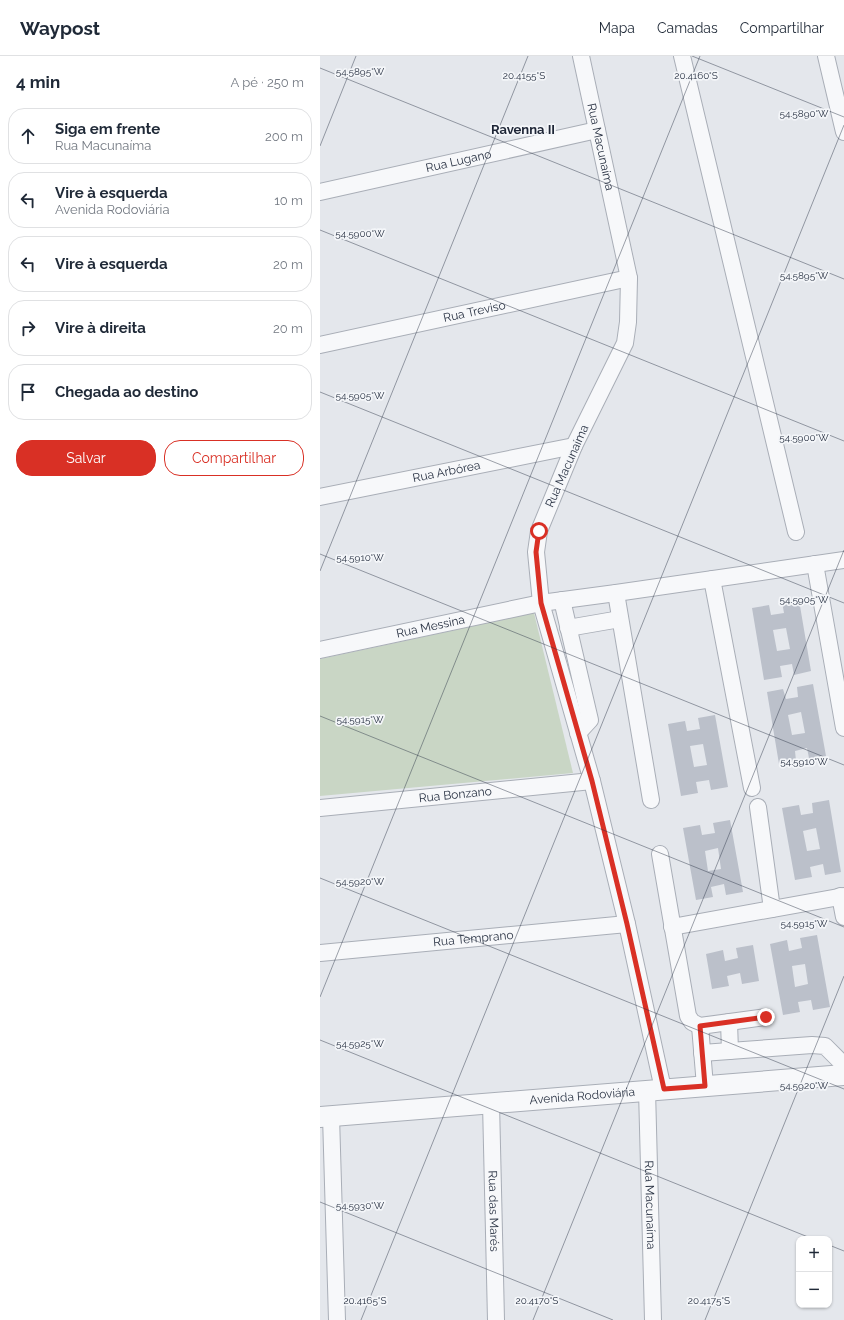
<!DOCTYPE html>
<html lang="pt">
<head>
<meta charset="utf-8">
<style>
  body { margin:0; font-family:Raleway,sans-serif; background:#f2f2f3; color:#1f2937 }
  .controls { position:absolute; right:12px; bottom:12px; display:grid; overflow:hidden; border-radius:8px; box-shadow:0 1px 3px #0004 }
  .controls button { width:36px; height:36px; display:grid; place-items:center; padding:0; border:0; border-bottom:1px solid #e0e1e3; background:#fff; color:#1f2937; font:20px sans-serif }
  .stop { position:absolute; width:12px; height:12px; margin:-9px; border:3px solid #d93025; border-radius:50%; background:#fff }
  .stop.end { background:#d93025; border-color:#fff; box-shadow:0 1px 4px #0008 }
  .list { margin:0; padding:0; list-style:none }
  h2 { display:flex; justify-content:space-between; align-items:center; height:52px; margin:0; padding:0 16px; font-size:17px }
  h2 small { font-size:13px; font-weight:400; color:#747a83 }
  .list li { display:grid; grid-template-columns:26px 1fr auto; gap:12px; align-items:center; box-sizing:border-box; height:56px; margin:0 8px 8px; padding:0 8px; border:1px solid #e0e1e3; border-radius:16px }
  .list b { display:block; font-size:15px; white-space:nowrap }
  .list p { margin:0; font-size:13px; white-space:nowrap; color:#747a83 }
  .list em { font-size:13px; font-style:normal; color:#747a83 }
  .actions { display:flex; gap:8px; padding:12px 16px }
  .actions a { flex:1; padding:9px 0; border:1px solid #d93025; border-radius:16px; text-align:center; font-size:14px; color:#d93025 }
  .actions .main { background:#d93025; color:#fff }
  .icon { flex:none; width:22px; height:22px; fill:none; stroke:currentColor; stroke-width:2; stroke-linecap:round; stroke-linejoin:round }
  .map { position:relative; flex:none; width:524px; height:1264px; overflow:hidden }
  header { display:flex; align-items:center; gap:24px; box-sizing:border-box; height:56px; padding:0 20px; background:#fff; border-bottom:1px solid #e0e1e3 }
  header strong { font-size:19px }
  nav { display:flex; gap:22px; margin-inline-start:auto; font-size:14px }
  main { display:flex }
  aside { flex:1; background:#fff }
  .map>svg:first-child { display:block }
  .green { fill:#c9d6c5 }
  .building { fill:#bbc0ca; fill-rule:evenodd }
  .lines { fill:none; stroke-linecap:round; stroke-linejoin:round }
  .minor-casing { stroke:#a9aeb7; stroke-width:18 }
  .tertiary-casing { stroke:#a9aeb7; stroke-width:22 }
  .minor { stroke:#f7f8fa; stroke-width:16 }
  .tertiary { stroke:#f7f8fa; stroke-width:20 }
  .route { stroke:#d93025; stroke-width:5 }
  .ticks { fill:none; stroke:#2b3445; stroke-width:1; stroke-opacity:0.45 }
  .labels { text-anchor:middle; stroke-width:3.5; stroke-linejoin:round; paint-order:stroke }
  .street-label { font-size:12px; fill:#2b3445; stroke:#f4f6f9 }
  .neighbourhood-label { font-size:13px; font-weight:bold; fill:#1d2536; stroke:#f4f6f9 }
  .ticks-label { font-size:10px; text-anchor:middle; fill:#2b3445; stroke:#f4f6f9; stroke-width:3.5; stroke-linejoin:round; paint-order:stroke }
</style>
</head>
<body>
<header>
<strong>Waypost</strong>
<nav><a>Mapa</a><a>Camadas</a><a>Compartilhar</a></nav>
</header>
<main>
<aside>
<h2>4 min<small>A pé · 250 m</small></h2>
<ul class="list">
<li><svg class="icon" aria-label="ahead" viewBox="0 0 24 24"><path d="M12 20V5M6 11l6-6 6 6"/></svg><div><b>Siga em frente</b><p>Rua Macunaíma</p></div><em>200 m</em></li>
<li><svg class="icon" aria-label="left" viewBox="0 0 24 24"><path d="M17 20v-9H6M10 6l-5 5 5 5"/></svg><div><b>Vire à esquerda</b><p>Avenida Rodoviária</p></div><em>10 m</em></li>
<li><svg class="icon" aria-label="left" viewBox="0 0 24 24"><path d="M17 20v-9H6M10 6l-5 5 5 5"/></svg><div><b>Vire à esquerda</b></div><em>20 m</em></li>
<li><svg class="icon" aria-label="right" viewBox="0 0 24 24"><path d="M7 20v-9h11M14 6l5 5-5 5"/></svg><div><b>Vire à direita</b></div><em>20 m</em></li>
<li><svg class="icon" aria-label="arrive" viewBox="0 0 24 24"><path d="M6 21V4h12l-3 4 3 4H6"/></svg><div><b>Chegada ao destino</b></div></li>
</ul>
<div class="actions"><a class="main">Salvar</a><a>Compartilhar</a></div>
</aside>
<div class="map">
<svg width="524" height="1264" viewBox="0 0 524 1264">
  <rect width="100%" height="100%" fill="#e4e7ec"/>
  <path class="green" d="M214,557l39,160 -253,23v-137z"/>
  <path class="building" d="M479,544l12,71 -17,4 -2,-11 -12,2 2,11 -18,3 -12,-72 17,-3 2,10 13,-2 -2,-11zM466,572l4,21 -13,2 -4,-21z
    M493,628l13,72 -17,2 -2,-10 -12,3 1,10 -17,3 -12,-72 16,-3 3,10 12,-2 -1,-10zM481,656l4,21 -13,2 -4,-20z
    M395,659l13,72 -17,3 -2,-10 -13,2 2,11 -17,3 -13,-72 17,-3 2,10 13,-2 -2,-11zM383,688l4,21 -13,2 -4,-21z
    M509,744l12,72 -16,3 -2,-11 -13,3 2,10 -17,3 -13,-72 17,-3 2,10 12,-2 -1,-10zM496,772l4,21 -13,2 -4,-20z
    M410,764l13,72 -17,3 -2,-11 -13,3 2,10 -17,3 -13,-72 17,-3 2,10 13,-2 -2,-10zM398,792l3,21 -13,2 -3,-20z
    M497,879l13,72 -17,3 -2,-10 -13,2 2,10 -17,3 -13,-71 17,-4 2,11 13,-3 -2,-10zM485,908l3,20 -13,3 -3,-21z
    M433,889l6,36 -17,3 -2,-11 -13,3 2,10 -17,3 -6,-35 17,-4 2,11 13,-3 -2,-10z"/>
  <g class="lines">
    <g class="minor-casing">
      <g id="minor">
        <path id="s1" d="M261,0l48,222 -1,44 -3,21 -51,103 -35,85 -3,21 5,51 51,178 35,143 36,165"/>
        <path d="M362,0l114,476"/>
        <path d="M506,0l18,76"/>
        <path id="s2" d="M0,136l277,-62"/>
        <path id="s3" d="M0,289l309,-67"/>
        <path id="s4" d="M0,441l254,-51"/>
        <path d="M495,508l29,164"/>
        <path d="M392,523l40,209"/>
        <path d="M296,537l35,207"/>
        <path d="M242,544l28,120 -12,13"/>
        <path d="M248,572l52,-9"/>
        <path id="s5" d="M0,594l221,-47 75,-10 228,-33"/>
        <path d="M438,751l14,102"/>
        <path id="s6" d="M0,752l272,-27"/>
        <path d="M340,798l28,162 4,6 8,4 66,-9"/>
        <path d="M520,840l4,21"/>
        <path d="M352,871l172,-31"/>
        <path id="s7" d="M0,897l307,-29"/>
        <path d="M409,966l1,29"/>
        <path d="M380,970l5,60"/>
        <path d="M382,997l110,-8 13,1 19,19"/>
        <path id="s8" d="M327,1034l6,230"/>
        <path id="s9" d="M171,1047l5,217"/>
        <path d="M11,1060l6,204"/>
      </g>
    </g>
    <g class="tertiary-casing">
      <g id="tertiary">
        <path id="s10" d="M0,1061l524,-42"/>
      </g>
    </g>
    <use href="#minor" class="minor"/>
    <use href="#tertiary" class="tertiary"/>
  </g>
  <g class="lines">
    <path class="route" d="M219,475l-3,21 5,51 51,178 35,143 37,165 41,-3 -5,-60 66,-9"/>
  </g>
  <path class="ticks" d="M372,0l152,61M0,12l524,211M0,90l36,-90M0,174l524,211M0,336l524,211M0,498l524,211M0,515l208,-515M0,660l524,211M0,822l524,211M0,941l380,-941M0,984l493,199M0,1146l293,118M509,1189l15,6M41,1264l483,-1195M213,1264l311,-770M385,1264l139,-344"/>
  <g class="labels">
    <g class="street-label">
      <text dy="4" stroke="none"><textPath href="#s1" startOffset="93">Rua Macunaíma</textPath></text>
      <text dy="4" stroke="none"><textPath href="#s2" startOffset="142">Rua Lugano</textPath></text>
      <text dy="4" stroke="none"><textPath href="#s3" startOffset="158">Rua Treviso</textPath></text>
      <text transform="translate(247 410) rotate(-66)" y="4">Rua Macunaíma</text>
      <text dy="4" stroke="none"><textPath href="#s4" startOffset="129">Rua Arbórea</textPath></text>
      <text dy="4" stroke="none"><textPath href="#s5" startOffset="113">Rua Messina</textPath></text>
      <text dy="4" stroke="none"><textPath href="#s6" startOffset="136">Rua Bonzano</textPath></text>
      <text dy="4" stroke="none"><textPath href="#s7" startOffset="154">Rua Temprano</textPath></text>
      <text dy="4" stroke="none"><textPath href="#s10" startOffset="263">Avenida Rodoviária</textPath></text>
      <text dy="4" stroke="none"><textPath href="#s8" startOffset="115">Rua Macunaíma</textPath></text>
      <text dy="4" stroke="none"><textPath href="#s9" startOffset="108">Rua das Marés</textPath></text>
    </g>
    <g class="neighbourhood-label">
      <text x="203" y="78">Ravenna II</text>
    </g>
  </g>
  <g class="ticks-label">
    <text x="40" y="19">54.5895°W</text>
    <text x="204" y="23">20.4155°S</text>
    <text x="376" y="23">20.4160°S</text>
    <text x="484" y="61">54.5890°W</text>
    <text x="40" y="181">54.5900°W</text>
    <text x="484" y="223">54.5895°W</text>
    <text x="40" y="343">54.5905°W</text>
    <text x="484" y="385">54.5900°W</text>
    <text x="40" y="505">54.5910°W</text>
    <text x="484" y="547">54.5905°W</text>
    <text x="40" y="667">54.5915°W</text>
    <text x="484" y="709">54.5910°W</text>
    <text x="40" y="829">54.5920°W</text>
    <text x="484" y="871">54.5915°W</text>
    <text x="40" y="991">54.5925°W</text>
    <text x="484" y="1033">54.5920°W</text>
    <text x="40" y="1153">54.5930°W</text>
    <text x="45" y="1248">20.4165°S</text>
    <text x="217" y="1248">20.4170°S</text>
    <text x="389" y="1248">20.4175°S</text>
  </g>
</svg>
<div class="controls">
<button>+</button>
<button>−</button>
</div>
<div class="stop" style="left:219px;top:475px"></div>
<div class="stop end" style="left:446px;top:961px"></div>
</div>
</main>
</body>
</html>
